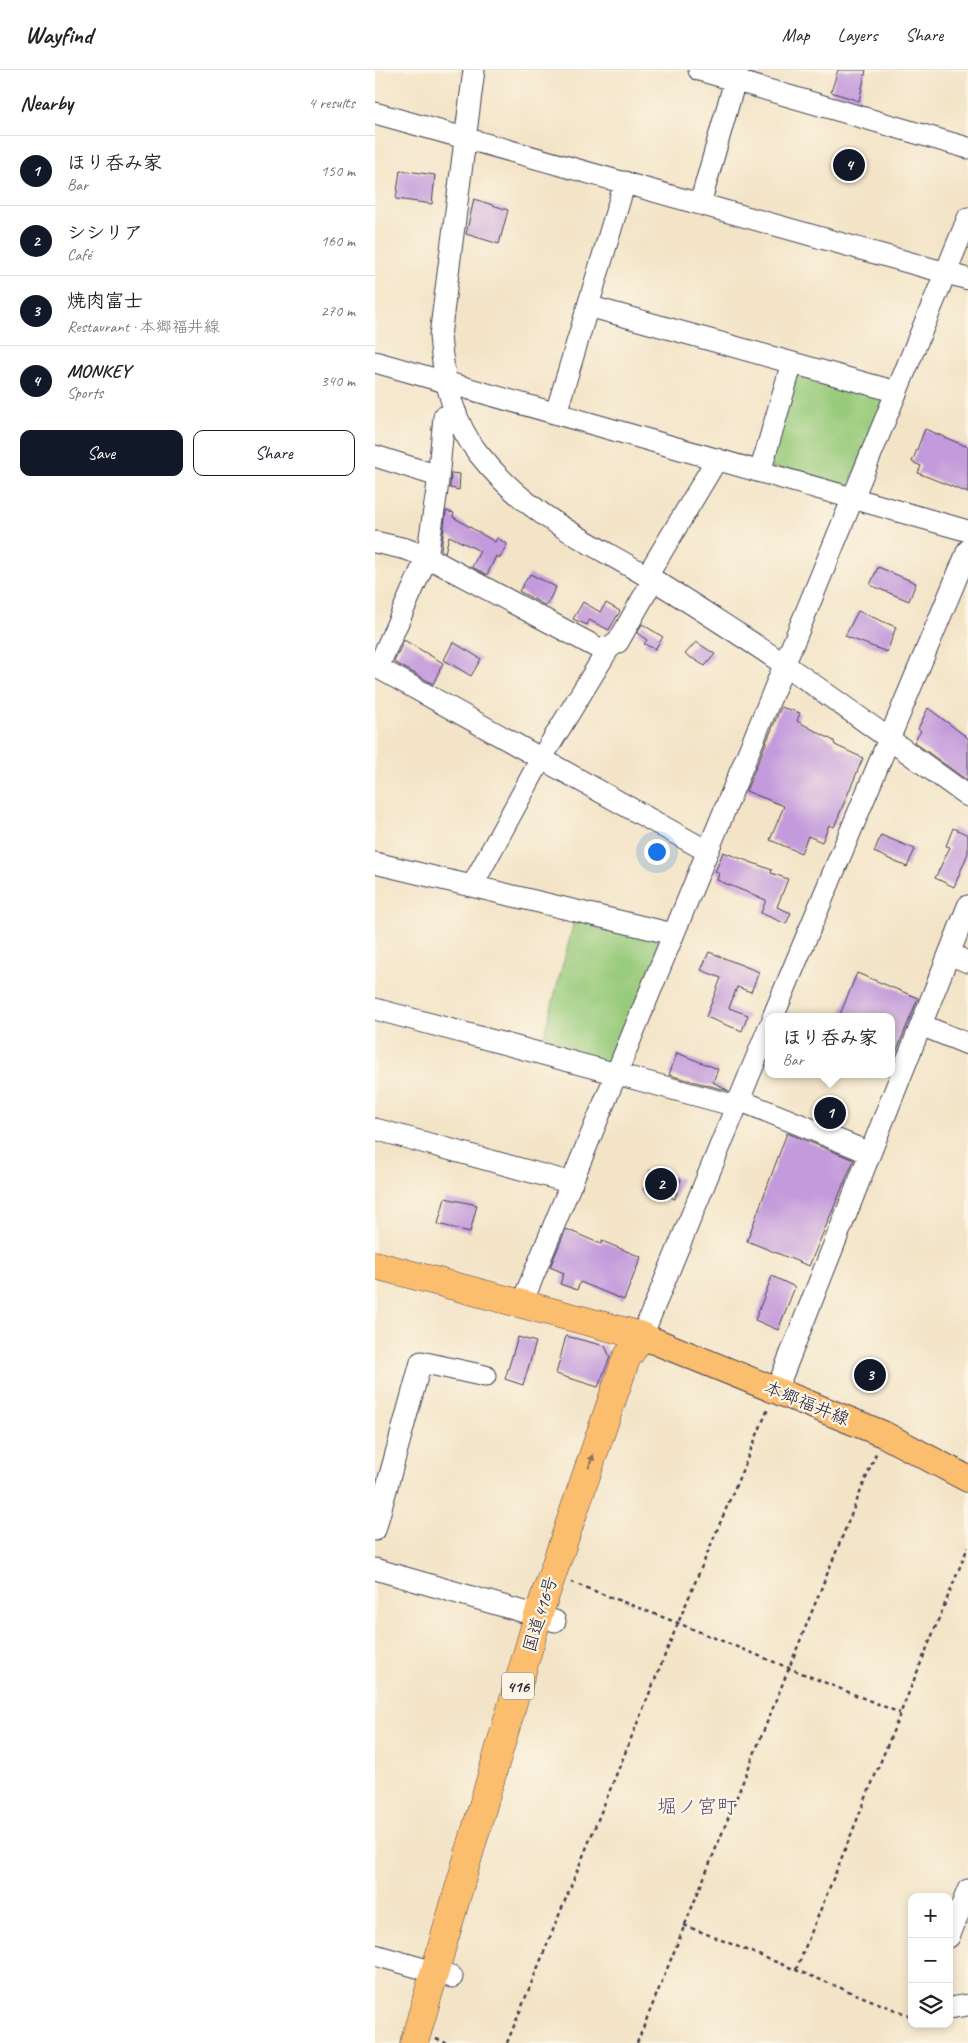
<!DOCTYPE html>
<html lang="en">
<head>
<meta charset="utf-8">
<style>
  body { margin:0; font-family:Caveat,"Klee One",sans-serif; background:#f6f6f6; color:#222 }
  .controls { position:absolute; right:15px; bottom:15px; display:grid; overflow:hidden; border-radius:10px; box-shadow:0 2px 8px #0003 }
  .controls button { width:45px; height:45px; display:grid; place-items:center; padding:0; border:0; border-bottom:1px solid #e0e0e0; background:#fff; color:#222; font:25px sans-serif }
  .you { position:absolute; left:281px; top:781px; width:18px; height:18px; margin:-12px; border:4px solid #fff; border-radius:50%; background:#1a73e8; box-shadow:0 0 0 8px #1a73e833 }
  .badge { display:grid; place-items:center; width:32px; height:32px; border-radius:50%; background:#111827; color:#fff; font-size:16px; font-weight:700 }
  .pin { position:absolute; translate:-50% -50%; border:2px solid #fff; box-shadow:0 1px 5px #0006 }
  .popup { position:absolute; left:390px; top:943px; width:130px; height:65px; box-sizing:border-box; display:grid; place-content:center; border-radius:10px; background:#fff; filter:drop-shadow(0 1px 4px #0005); font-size:16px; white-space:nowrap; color:#767676 }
  .popup b { font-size:19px; color:#222 }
  .popup::after { content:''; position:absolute; left:50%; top:100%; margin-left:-10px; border:10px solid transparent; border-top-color:#fff }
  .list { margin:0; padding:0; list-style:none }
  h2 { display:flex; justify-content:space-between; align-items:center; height:65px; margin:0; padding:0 20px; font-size:21px }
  h2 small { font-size:16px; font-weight:400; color:#767676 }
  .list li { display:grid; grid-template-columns:32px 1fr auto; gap:15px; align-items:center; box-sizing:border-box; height:70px; padding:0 20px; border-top:1px solid #e0e0e0 }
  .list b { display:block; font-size:19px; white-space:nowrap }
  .list p { margin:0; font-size:16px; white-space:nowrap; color:#767676 }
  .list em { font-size:16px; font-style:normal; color:#767676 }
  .actions { display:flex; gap:10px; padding:15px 20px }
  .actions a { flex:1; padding:11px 0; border:1px solid #111827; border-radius:10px; text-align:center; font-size:18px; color:#111827 }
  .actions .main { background:#111827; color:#fff }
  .icon { flex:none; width:28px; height:28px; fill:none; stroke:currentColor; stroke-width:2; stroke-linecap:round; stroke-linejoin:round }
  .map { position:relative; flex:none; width:593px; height:1973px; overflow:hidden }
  header { display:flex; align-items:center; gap:30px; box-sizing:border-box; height:70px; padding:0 25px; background:#fff; border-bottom:1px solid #e0e0e0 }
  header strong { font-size:24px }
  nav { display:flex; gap:28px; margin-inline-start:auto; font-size:18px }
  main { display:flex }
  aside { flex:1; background:#fff }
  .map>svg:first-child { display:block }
  .green { fill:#99cb7b; stroke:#5e765b }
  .building { fill:#c39adb }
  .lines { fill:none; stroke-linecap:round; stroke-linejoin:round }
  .minor-casing { stroke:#413f50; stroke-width:23 }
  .major-casing { stroke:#413f50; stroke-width:28 }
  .highway-casing { stroke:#413f50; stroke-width:29 }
  .path { stroke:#413f50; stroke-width:2.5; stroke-dasharray:4 4; stroke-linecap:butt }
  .minor { stroke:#fff; stroke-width:21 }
  .major { stroke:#fbbd6e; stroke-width:26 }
  .highway { stroke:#fbbd6e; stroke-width:28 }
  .oneway { fill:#8e7054 }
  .labels { text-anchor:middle; stroke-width:4.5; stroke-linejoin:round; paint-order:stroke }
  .shield { fill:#fcf5e5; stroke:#63616e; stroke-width:1 }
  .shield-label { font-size:16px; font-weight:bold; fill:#22223b }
  .street-label { font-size:18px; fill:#22223b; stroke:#fcf5e5 }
  .quarter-label { font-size:20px; fill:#5a4c73; stroke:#fcf5e5 }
</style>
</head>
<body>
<header>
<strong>Wayfind</strong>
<nav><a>Map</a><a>Layers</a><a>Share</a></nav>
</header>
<main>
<aside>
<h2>Nearby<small>4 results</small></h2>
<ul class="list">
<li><span class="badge">1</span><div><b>ほり呑み家</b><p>Bar</p></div><em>150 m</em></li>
<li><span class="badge">2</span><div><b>シシリア</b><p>Café</p></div><em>160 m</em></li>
<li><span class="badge">3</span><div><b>焼肉富士</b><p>Restaurant · 本郷福井線</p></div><em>270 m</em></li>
<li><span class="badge">4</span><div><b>MONKEY</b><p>Sports</p></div><em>340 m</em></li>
</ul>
<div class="actions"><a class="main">Save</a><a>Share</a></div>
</aside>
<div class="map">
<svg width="593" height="1973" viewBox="0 0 593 1973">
  <rect width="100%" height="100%" fill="#fcf5e5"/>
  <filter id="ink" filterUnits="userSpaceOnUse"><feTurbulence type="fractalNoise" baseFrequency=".02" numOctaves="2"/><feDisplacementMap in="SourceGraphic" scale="10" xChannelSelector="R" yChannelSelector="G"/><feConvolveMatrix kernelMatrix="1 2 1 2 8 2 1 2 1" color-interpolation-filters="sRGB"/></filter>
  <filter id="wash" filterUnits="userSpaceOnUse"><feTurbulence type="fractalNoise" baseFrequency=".0096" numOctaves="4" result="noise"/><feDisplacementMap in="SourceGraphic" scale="20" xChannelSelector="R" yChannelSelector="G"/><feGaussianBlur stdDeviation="1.12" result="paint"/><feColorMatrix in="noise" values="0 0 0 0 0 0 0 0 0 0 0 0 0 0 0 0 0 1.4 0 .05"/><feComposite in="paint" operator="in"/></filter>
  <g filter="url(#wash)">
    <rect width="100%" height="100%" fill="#f3e4c7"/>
    <path class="green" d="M417,293l95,30 -40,98 -85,-27z
      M202,841l96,23 -57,140 -77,-21z"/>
    <g id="blocks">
      <path class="building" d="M463,0h28l-7,31 -28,-9z
        M25,100l35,5 -3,29 -36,-5z
        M99,129l34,11 -9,34 -33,-10z
        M550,359l43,18v46l-50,-20 3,-7 -9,-4z
        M76,403l9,1 -1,16 -9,-2z
        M71,441l8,2 -1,4 42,25 2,-4 10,6 -7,14 -4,-2 -9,19 -15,-8 8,-16 -31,-15 -4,17 -4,-3z
        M503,497l38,16 -7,18 -39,-16z
        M155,504l26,13 -10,19 -27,-15z
        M208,532l17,10 6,-9 14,8 -11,19 -20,-10 -2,5 -14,-6z
        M483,541l38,16 -9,25 -42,-16z
        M267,554l21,13 -8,12 -11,-5 3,-4 -10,-7z
        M29,570l39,23 -10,21 -39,-22z
        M78,572l28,17 -10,17 -27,-16z
        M321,572l19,12 -10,12 -20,-12z
        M406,637l19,6 -3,8 37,20 1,4 28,13 -29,69 -5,-2 -7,17 -14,-6 -7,17 -31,-13 14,-34 -38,-15z
        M553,638l40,30v43l-54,-39 7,-11 -3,-2z
        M578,758l15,7v18l-14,34 -19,-9 15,-31 -4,-1z
        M506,765l34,14 -8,18 -33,-15z
        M348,782l49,18 -1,3 17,6 -11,28 14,6 -5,11 -25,-11 5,-13 -49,-20 2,-7 -4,-1z
        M334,882l50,20 -8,20 -14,-5 -8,21 19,7 -6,16 -36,-14 15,-39 -20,-8z
        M482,903l61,25 -27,67v-48h-52z
        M302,983l41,16 -5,13 16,9 -60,-16z
        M412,1063l67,27 -45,106 -62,-25z
        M275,1100l7,3v-3l24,9 -6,20 -19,-8 -2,3 -11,-4z
        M70,1128l32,7 -7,27 -32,-8z
        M191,1159l35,15 1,-3 39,16 -17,43 -44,-18 -3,8 -17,-6 4,-11 -14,-6z
        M397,1206l23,11 -17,43 -23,-10z
        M191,1266l39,10 5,11 -12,30 -42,-13z
        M143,1267l18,5 -13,43 -18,-6z"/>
    </g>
  </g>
  <g filter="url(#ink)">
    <use href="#blocks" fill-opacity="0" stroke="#413f50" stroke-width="1"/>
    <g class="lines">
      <g class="minor-casing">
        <path id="minor" d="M99,0l-34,266c3,40 12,85 38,117 49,62 104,85 169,123 32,19 62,39 93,59 78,50 152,107 228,161
          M324,0l269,78
          M0,43l593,166
          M325,134l38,-134
          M213,236l309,86
          M0,292l593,169
          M181,343l69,-231
          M0,386l63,20
          M385,402l32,-109
          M0,472l31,7 21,8 173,92 9,-1 9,-6 35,-62
          M272,506l70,-117
          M0,596l332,185
          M3,597l49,-110 10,-67 7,-73 12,-4
          M0,793l298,71
          M97,816l69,-127 68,-111
          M574,884l19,8
          M0,939l361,97
          M398,947l195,-467
          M546,955l47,19
          M364,1030l131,53
          M0,1059l197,54
          M147,1233l446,-1085
          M267,1266l127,-309
          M401,1321l192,-485
          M0,1460l46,-168 64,14
          M0,1499l180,52
          M574,1867l19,-47
          M0,1885l77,22
          M574,1938l19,-3"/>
      </g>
      <g class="major-casing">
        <path id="major" d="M267,1266l241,98 85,45"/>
      </g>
      <g class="highway-casing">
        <path id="highway" d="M0,1195l267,71
          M39,1973l124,-427 88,-257 16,-23"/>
      </g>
      <path class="path" d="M196,1512l107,41 222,90
        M309,1855l224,90 4,-1
        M421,1900l172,-423
        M61,1969l10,4
        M132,1973l171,-420 90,-214
        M262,1973l240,-592"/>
      <use href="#minor" class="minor"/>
      <use href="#major" class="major"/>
      <use href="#highway" class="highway"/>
    </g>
    <defs><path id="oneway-solid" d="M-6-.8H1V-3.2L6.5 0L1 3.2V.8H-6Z" transform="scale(1.25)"/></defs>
    <use class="oneway" href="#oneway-solid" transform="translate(216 1391) rotate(-71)"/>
  </g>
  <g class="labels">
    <rect class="shield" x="127" y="1602.5" width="32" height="27" rx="4"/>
    <g class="shield-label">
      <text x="143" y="1622">416</text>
    </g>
    <g class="street-label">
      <text transform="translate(432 1333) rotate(22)" y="6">本郷福井線</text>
      <text transform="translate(165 1544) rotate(-73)" y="6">国道416号</text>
    </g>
    <g class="quarter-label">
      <text x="322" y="1743">堀ノ宮町</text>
    </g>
  </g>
</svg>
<div class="controls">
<button>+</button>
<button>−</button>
<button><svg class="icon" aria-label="layers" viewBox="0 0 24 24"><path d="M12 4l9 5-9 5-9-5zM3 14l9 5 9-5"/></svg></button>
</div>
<div class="you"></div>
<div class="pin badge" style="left:455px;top:1043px">1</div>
<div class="popup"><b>ほり呑み家</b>Bar</div>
<div class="pin badge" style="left:286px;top:1114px">2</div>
<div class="pin badge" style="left:495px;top:1305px">3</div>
<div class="pin badge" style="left:474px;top:95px">4</div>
</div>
</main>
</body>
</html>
